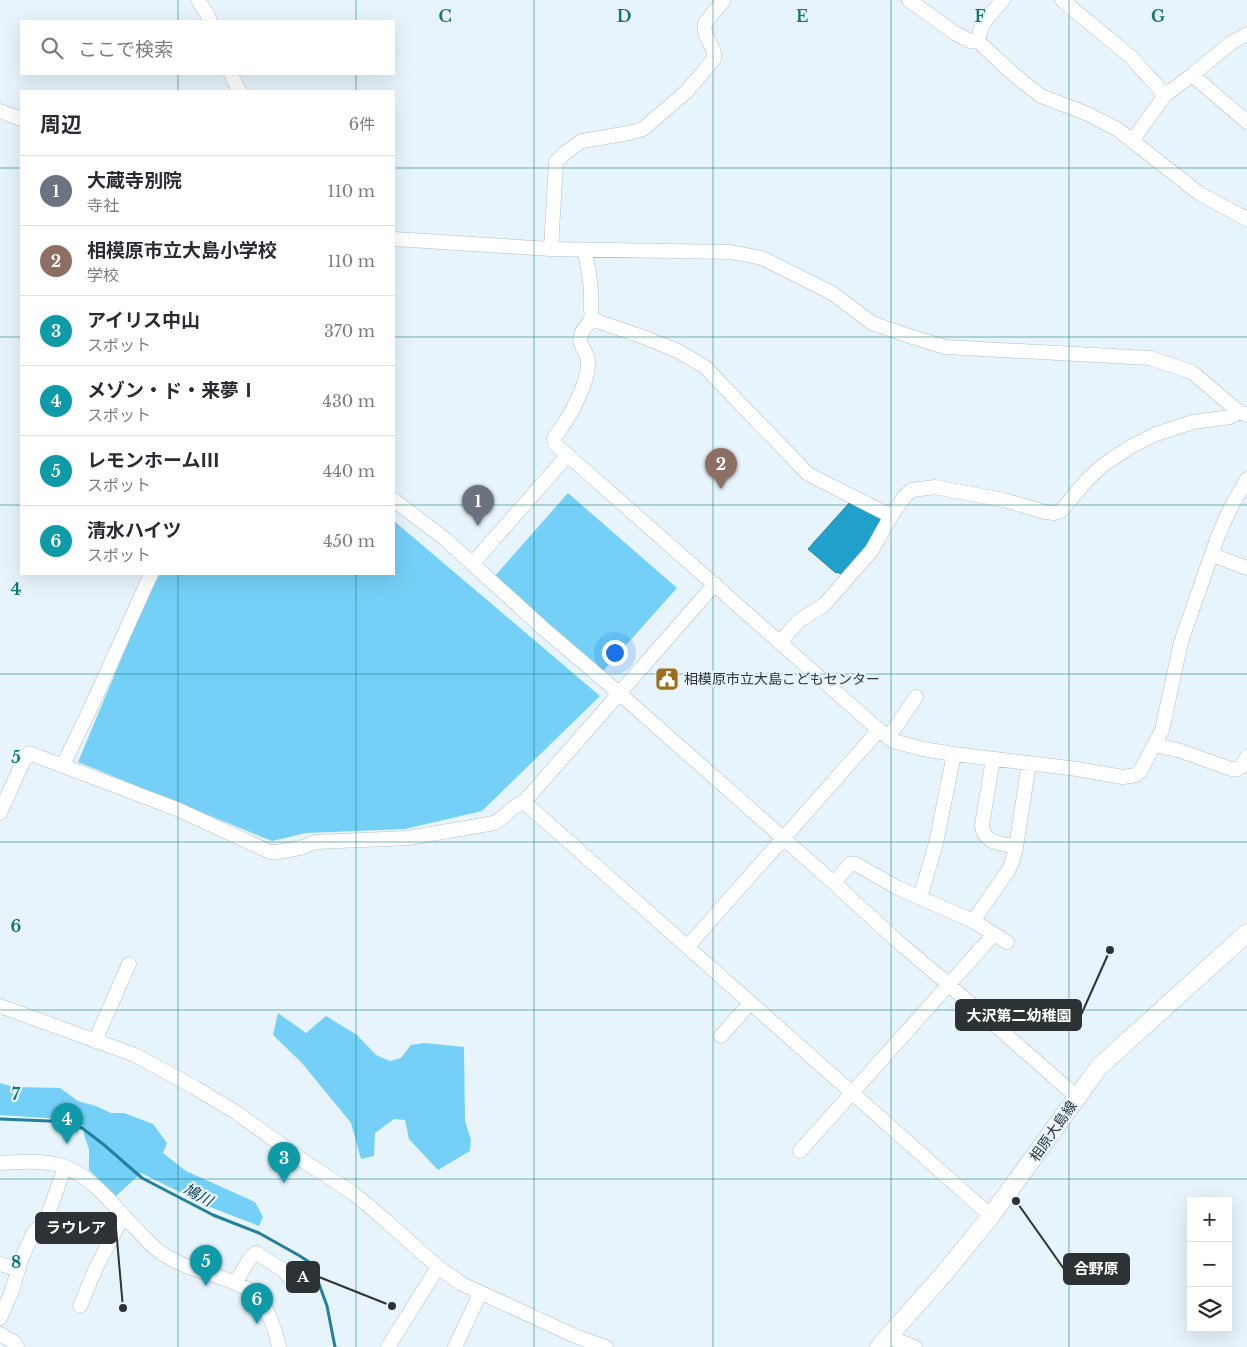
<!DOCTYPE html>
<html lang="ja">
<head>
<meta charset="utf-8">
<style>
  body { margin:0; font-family:"Libre Baskerville","Noto Sans JP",serif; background:#f2f2f3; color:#2b2b33 }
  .controls { position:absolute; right:15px; bottom:15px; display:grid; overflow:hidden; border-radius:0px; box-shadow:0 5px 20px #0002 }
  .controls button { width:45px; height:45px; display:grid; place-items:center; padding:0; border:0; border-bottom:1px solid #e1e1e2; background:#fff; color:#2b2b33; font:25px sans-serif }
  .you { position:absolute; left:614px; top:652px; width:18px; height:18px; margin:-12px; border:4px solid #fff; border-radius:50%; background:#1a73e8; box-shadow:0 0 0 8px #1a73e833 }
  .badge { display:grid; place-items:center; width:32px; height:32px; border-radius:50%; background:#1a73e8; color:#fff; font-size:16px; font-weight:700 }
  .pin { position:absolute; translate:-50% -41px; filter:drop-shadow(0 1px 2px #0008) }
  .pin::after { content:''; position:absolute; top:26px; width:18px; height:15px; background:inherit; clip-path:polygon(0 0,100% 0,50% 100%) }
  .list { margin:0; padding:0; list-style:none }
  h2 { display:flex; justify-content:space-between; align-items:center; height:65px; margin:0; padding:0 20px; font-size:21px }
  h2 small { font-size:16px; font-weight:400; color:#7c7c81 }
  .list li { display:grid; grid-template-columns:32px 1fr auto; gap:15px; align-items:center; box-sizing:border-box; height:70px; padding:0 20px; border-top:1px solid #e1e1e2 }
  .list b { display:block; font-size:19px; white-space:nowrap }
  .list p { margin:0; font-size:16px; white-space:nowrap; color:#7c7c81 }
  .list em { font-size:16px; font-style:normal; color:#7c7c81 }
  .icon { flex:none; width:28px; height:28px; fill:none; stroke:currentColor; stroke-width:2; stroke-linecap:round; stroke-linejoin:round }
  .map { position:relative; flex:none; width:1247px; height:1347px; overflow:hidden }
  .search { position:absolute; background:#fff; box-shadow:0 5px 20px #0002; left:20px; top:20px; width:375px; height:55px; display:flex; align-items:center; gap:12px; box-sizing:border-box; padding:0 18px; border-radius:0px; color:#7c7c81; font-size:19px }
  .panel { position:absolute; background:#fff; box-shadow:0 5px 20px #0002; left:20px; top:90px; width:375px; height:485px; border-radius:0px }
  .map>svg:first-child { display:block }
  .green { fill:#74d0f6 }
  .water { fill:#1fa1cc; stroke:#23809e }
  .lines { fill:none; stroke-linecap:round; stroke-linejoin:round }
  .stream { stroke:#23809e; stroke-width:3 }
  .minor-casing { stroke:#b2c0c6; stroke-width:15 }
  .tertiary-casing { stroke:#b2c0c6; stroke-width:19 }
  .minor { stroke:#fff; stroke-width:14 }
  .tertiary { stroke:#fff; stroke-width:18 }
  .grid { fill:none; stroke:#0f766e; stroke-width:1; stroke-opacity:0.55 }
  .labels { text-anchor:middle; stroke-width:4.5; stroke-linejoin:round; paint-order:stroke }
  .poi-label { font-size:14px; fill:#2d3234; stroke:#e7f4fb; text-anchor:start }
  .street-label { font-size:14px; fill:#2d3234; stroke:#e7f4fb }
  .water-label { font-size:15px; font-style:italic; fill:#003749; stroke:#e7f4fb }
  .grid-label { font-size:16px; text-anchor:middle; font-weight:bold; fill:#0f766e; stroke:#e7f4fb; stroke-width:4.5; stroke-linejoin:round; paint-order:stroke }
  .leader { fill:none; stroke:#2d3234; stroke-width:2 }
  .callout-dot { fill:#2d3234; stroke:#e7f4fb; stroke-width:2 }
  .callout { fill:#2d3234; stroke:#2d3234; stroke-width:2 }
  .callout-label { font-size:15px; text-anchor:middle; font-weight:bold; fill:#fff }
</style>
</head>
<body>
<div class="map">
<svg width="1247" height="1347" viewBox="0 0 1247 1347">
  <rect width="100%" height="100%" fill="#e7f4fb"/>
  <path class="green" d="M568,493l109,95 -75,84 -108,-95z
    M394,521l206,175 -118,115 -77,18 -99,4 -34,8 -194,-79 67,-160 15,-28h234z
    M278,1013l28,20 20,-17 31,19 19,20 14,6 11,-3 10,-13 13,-2 40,4 1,74 6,19 -1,11 -32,19 -29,-31 -4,-19 -11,-1 -19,14 -1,23 -13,3 -10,-36 -49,-60 -29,-28z
    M0,1083l13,4 47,1 18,13 18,5 15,7h13l29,11 14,19 -4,10 23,18 69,31 8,15 -4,9 -49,-19 -69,-34 -25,23 -27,-26v-21l-5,-14 -1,-10 -22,-6 -61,-4z"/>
  <path class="water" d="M851,501l30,15 1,3 -13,27 -26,29 -6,-3 -1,1 -28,-24z"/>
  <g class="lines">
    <path class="stream" d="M0,1119l49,2 14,1 19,6 21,16 39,34 71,37 46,18 41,23 9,6 9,19 9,25 8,41"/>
    <g class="minor-casing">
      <path id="minor" d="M198,0l9,14 3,7
        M909,0l44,32 17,9 9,1 34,32 28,22 47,18 29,15 83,65 47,25
        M1062,0l69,57 34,38
        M979,42c-2,-17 14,-30 24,-42
        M231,74l8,17
        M1192,75l39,-32 16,-9
        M0,111l21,8
        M1132,141l33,-46 27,-20 55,47
        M394,239l157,10 180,3 31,6 70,35 40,30 37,13 36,11 205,11 42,14 47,40 8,3
        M551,249l5,-87 10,-10 16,-11 47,-8 14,-4 44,-38 27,-32c2,-15 -12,-19 -9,-36l18,-22
        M584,250c5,19 8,37 7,57 0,3 1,9 0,12 -3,7 -11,11 -11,20 0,8 8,15 8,22 1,23 -20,59 -34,77l1,6 324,286 -191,216
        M591,319l55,19 32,13 27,16 103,107 83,42
        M394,500l51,39 99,90 75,64 215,190 61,56 53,45 129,113
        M1212,555l35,13
        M472,564l96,-109
        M780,642l20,-22 24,-15 48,-55 19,-34 14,-20 7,-6 23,-3 69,13 41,12 9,1 7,-2 25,-30 17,-16 29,-19 24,-12 37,-12 30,-4 7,-1 9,-5
        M879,730l14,11 30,8 31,5 123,15 46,8 13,-2 5,-5 21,-40 19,-88 37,-106 11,-25 18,-32
        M888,738l28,-41
        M1155,745l26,6 50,18h7l5,-4 4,-8
        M993,759l-11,66c1,19 20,18 34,22
        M63,765l30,-62 58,-129
        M524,802l191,-218
        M0,813l25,-56 4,-4 148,56 93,43h7l23,-4 16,-6 92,-4 86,-15c12,-6 18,-18 30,-21l467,414
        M834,883l16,-19h6l40,23 77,34 34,21
        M920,898l16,-55 18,-89
        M973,921l35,-50 4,-9 4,-15 13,-84
        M0,1006l135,49 59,32 43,26 71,51 45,29 31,26 54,48 24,17 113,52 31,11
        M721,1036l29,-33
        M95,1041l34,-77
        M800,1151l194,-217
        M0,1163c21,-1 48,-4 68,5 31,14 51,45 75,68 6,7 12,13 20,18 12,8 27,14 41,18 17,6 39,11 52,24 13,13 19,33 23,51
        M0,1264l17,5
        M235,1283l16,-26 5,-4 27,17 7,8
        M80,1306l15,-36 28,-54
        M0,1318l12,-27 9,-32 12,-25 13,-14 19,-53
        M0,1334l15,9 2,4
        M888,1337l27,10
        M388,1347l50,-80
        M455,1347l25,-53"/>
    </g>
    <g class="tertiary-casing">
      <path id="tertiary" d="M879,1347l63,-71 49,-60 108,-149 148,-134"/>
    </g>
    <use href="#minor" class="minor"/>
    <use href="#tertiary" class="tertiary"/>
  </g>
  <path class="grid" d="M178,0v21M356,0v21M534,0v1347M713,0v1347M891,0v1347M1069,0v1347M178,74v17M356,74v17M0,168h21M394,168h853M0,337h21M394,337h853M0,505h21M394,505h853M178,574v773M356,574v773M0,674h1247M0,842h1247M0,1010h1247M0,1179h1247"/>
  <defs>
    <g id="civic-square" transform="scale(1.25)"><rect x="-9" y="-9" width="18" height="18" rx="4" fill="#9a6e1d" stroke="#e7f4fb"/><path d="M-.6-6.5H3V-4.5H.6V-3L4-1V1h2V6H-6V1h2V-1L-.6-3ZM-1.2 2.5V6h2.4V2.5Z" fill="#fff"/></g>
  </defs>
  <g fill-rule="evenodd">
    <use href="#civic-square" x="667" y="679"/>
  </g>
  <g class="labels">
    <g class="poi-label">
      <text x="684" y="684">相模原市立大島こどもセンター</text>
    </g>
    <g class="street-label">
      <text transform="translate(1053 1131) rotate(-55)" y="5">相原大島線</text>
    </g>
    <g class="water-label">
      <text transform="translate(198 1195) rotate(28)" y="5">鳩川</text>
    </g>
  </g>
  <g class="grid-label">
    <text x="445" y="22">C</text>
    <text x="624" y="22">D</text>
    <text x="802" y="22">E</text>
    <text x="980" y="22">F</text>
    <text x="1158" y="22">G</text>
    <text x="16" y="595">4</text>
    <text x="16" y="763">5</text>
    <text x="16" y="932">6</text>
    <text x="16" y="1100">7</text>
    <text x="16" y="1268">8</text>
  </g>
  <path class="leader" d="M1110 950L1081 1015M123 1308L116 1228M1016 1201L1064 1269M392 1306L319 1277"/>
  <g class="callout-dot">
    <circle cx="1110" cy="950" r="5"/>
    <circle cx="123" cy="1308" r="5"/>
    <circle cx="1016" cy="1201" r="5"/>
    <circle cx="392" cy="1306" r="5"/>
  </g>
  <g class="callout">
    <rect x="956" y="1000" width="125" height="30" rx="5"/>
    <rect x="36" y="1213" width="80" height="30" rx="5"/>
    <rect x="1064" y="1254" width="65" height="30" rx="5"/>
    <rect x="287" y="1262" width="32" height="30" rx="5"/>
  </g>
  <g class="callout-label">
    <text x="1019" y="1021">大沢第二幼稚園</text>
    <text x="76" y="1233">ラウレア</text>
    <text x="1096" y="1274">合野原</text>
    <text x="303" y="1282">A</text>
  </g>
</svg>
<div class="controls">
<button>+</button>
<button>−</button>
<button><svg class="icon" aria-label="layers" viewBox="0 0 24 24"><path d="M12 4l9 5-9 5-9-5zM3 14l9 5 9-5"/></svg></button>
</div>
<div class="you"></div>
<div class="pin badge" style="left:478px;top:526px;background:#6b7280">1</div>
<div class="pin badge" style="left:721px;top:489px;background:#8d6e63">2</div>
<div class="pin badge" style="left:284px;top:1183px;background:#0f9aa8">3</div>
<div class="pin badge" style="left:67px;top:1144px;background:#0f9aa8">4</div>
<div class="pin badge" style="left:206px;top:1286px;background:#0f9aa8">5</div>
<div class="pin badge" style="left:257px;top:1324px;background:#0f9aa8">6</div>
<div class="search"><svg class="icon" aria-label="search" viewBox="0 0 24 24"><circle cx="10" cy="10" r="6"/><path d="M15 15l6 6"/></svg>ここで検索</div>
<section class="panel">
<h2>周辺<small>6件</small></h2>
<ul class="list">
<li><span class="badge" style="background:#6b7280">1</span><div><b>大蔵寺別院</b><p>寺社</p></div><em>110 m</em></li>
<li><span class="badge" style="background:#8d6e63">2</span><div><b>相模原市立大島小学校</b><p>学校</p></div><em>110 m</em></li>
<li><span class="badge" style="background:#0f9aa8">3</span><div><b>アイリス中山</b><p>スポット</p></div><em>370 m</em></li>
<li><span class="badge" style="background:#0f9aa8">4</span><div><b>メゾン・ド・来夢Ⅰ</b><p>スポット</p></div><em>430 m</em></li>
<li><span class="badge" style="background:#0f9aa8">5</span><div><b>レモンホームⅢ</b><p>スポット</p></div><em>440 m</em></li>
<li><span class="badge" style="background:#0f9aa8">6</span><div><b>清水ハイツ</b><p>スポット</p></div><em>450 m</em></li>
</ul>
</section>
</div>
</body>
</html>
